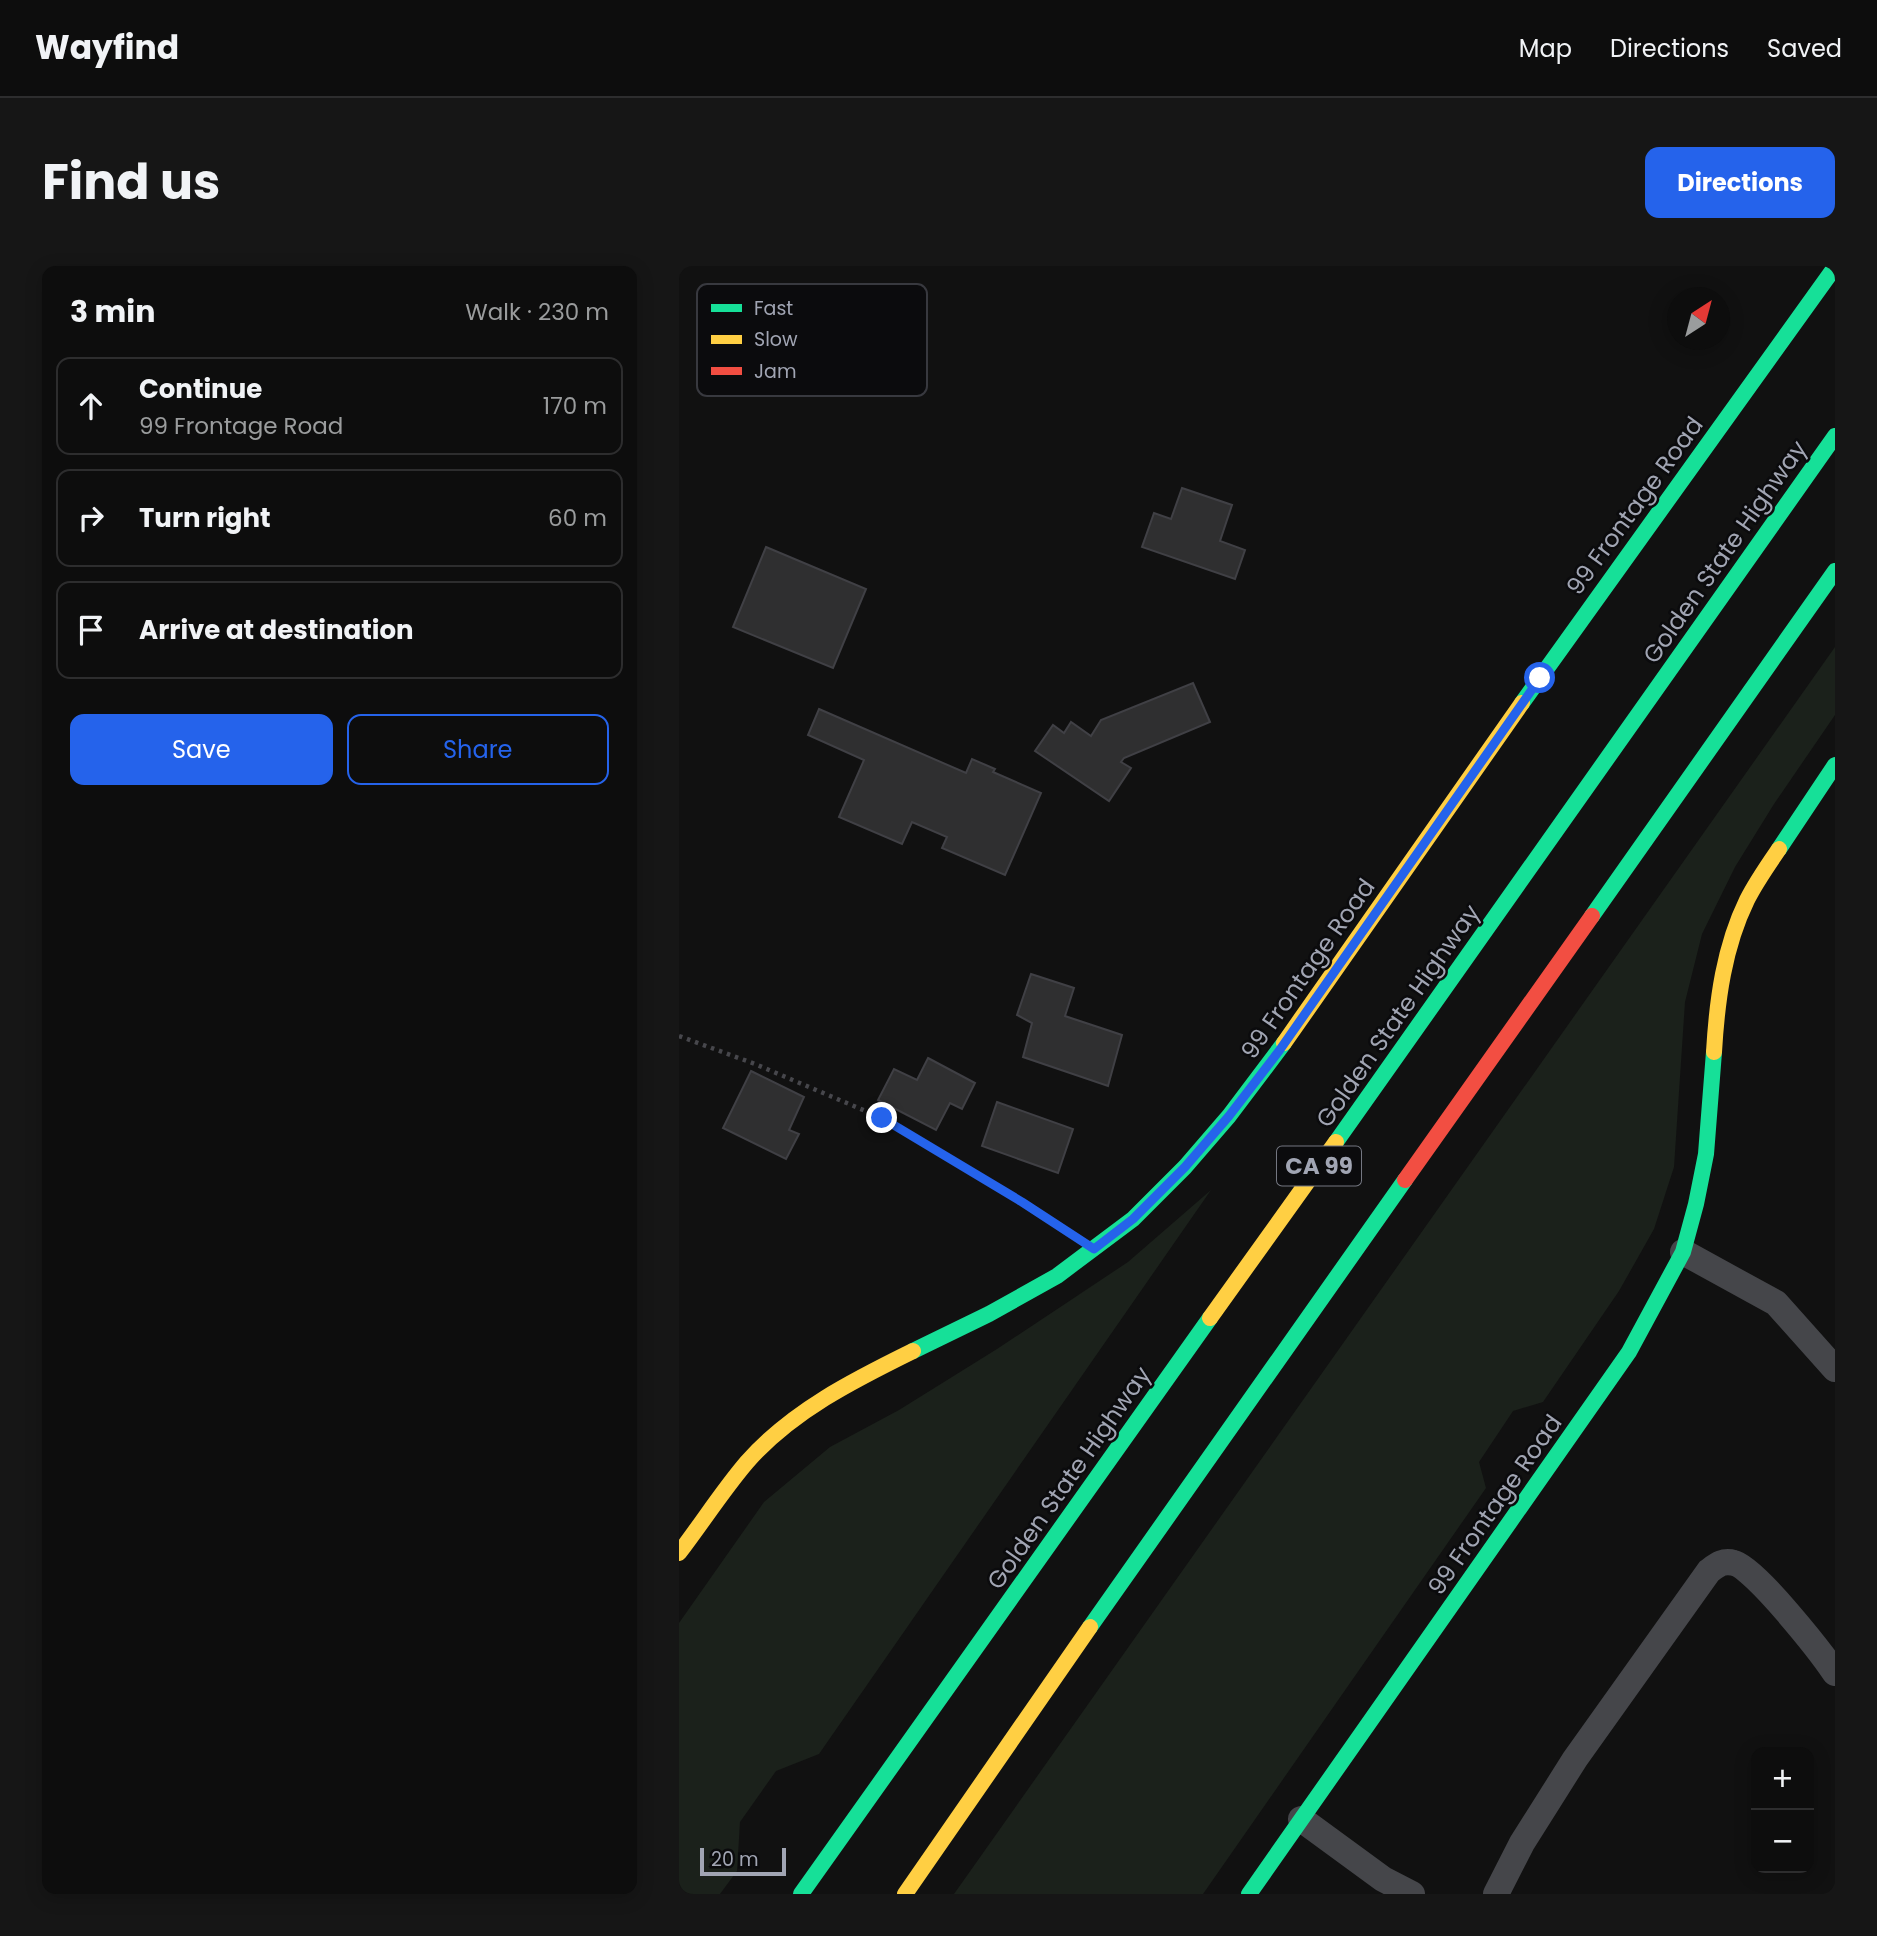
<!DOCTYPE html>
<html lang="en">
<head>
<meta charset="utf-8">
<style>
  body { margin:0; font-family:Poppins,sans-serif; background:#161616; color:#f1f3f6 }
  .controls { position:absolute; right:21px; bottom:21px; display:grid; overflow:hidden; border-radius:14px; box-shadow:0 4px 18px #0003 }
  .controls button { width:63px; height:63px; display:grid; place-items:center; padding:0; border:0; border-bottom:2px solid #2d2d2e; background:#0d0d0d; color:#f1f3f6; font:35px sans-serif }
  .compass { position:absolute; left:988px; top:21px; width:63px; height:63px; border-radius:50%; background:#0d0d0d; box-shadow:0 4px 18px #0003; rotate:36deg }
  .scale { position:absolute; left:21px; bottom:18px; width:86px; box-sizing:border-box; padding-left:7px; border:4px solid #a1a5b3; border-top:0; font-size:19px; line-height:24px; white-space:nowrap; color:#a1a5b3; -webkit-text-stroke:5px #0b0b0d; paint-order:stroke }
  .stop { position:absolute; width:21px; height:21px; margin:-16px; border:5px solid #2563eb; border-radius:50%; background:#fff }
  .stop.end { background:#2563eb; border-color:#fff; box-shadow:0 2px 7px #0008 }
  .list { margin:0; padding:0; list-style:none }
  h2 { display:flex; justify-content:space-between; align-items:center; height:91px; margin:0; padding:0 28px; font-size:30px }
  h2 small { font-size:23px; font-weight:400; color:#9a9c9d }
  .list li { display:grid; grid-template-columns:46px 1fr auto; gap:21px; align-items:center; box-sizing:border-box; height:98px; margin:0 14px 14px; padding:0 14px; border:2px solid #2d2d2e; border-radius:14px }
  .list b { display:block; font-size:26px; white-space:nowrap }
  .list p { margin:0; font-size:23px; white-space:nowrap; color:#9a9c9d }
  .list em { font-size:23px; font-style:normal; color:#9a9c9d }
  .actions { display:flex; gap:14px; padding:21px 28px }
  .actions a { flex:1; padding:16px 0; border:2px solid #2563eb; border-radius:14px; text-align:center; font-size:24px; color:#2563eb }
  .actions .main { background:#2563eb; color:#fff }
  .icon { flex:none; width:38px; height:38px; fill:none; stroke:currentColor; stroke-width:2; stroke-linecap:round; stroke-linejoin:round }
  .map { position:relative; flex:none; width:1156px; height:1628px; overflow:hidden; border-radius:14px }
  header { display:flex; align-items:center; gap:42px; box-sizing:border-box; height:98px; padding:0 35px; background:#0d0d0d; border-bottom:2px solid #2d2d2e }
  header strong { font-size:33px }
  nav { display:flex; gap:38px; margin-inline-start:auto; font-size:24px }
  .intro { display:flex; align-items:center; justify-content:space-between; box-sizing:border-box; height:168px; padding:0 42px }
  h1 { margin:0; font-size:49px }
  .button { padding:18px 32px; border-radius:14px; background:#2563eb; color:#fff; font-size:24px; font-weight:700 }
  main { display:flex; gap:42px; padding:0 42px }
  aside { flex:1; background:#0d0d0d; border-radius:14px; box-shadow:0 4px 18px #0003 }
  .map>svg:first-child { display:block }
  .green { fill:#1b211b }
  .building { fill:#2f2f30; stroke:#404045; stroke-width:2 }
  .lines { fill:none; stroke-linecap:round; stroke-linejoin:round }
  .path { stroke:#47474c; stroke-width:4.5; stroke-dasharray:3.5 5; stroke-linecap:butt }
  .street { stroke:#45464a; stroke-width:26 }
  .fast { stroke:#16e098; stroke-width:16 }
  .slow { stroke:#ffcf43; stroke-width:16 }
  .jam { stroke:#f24e42; stroke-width:16 }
  .route { stroke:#2563eb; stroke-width:9 }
  .labels { text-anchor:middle; stroke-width:5; stroke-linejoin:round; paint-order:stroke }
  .shield { fill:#0b0b0d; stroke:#747781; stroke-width:2 }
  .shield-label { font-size:23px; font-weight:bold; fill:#a1a5b3 }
  .street-label { font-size:24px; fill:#a1a5b3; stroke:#0b0b0d }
  .key { fill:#0b0b0d; stroke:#38393f; stroke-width:2 }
  .key-label { font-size:19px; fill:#a1a5b3 }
</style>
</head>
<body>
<header>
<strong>Wayfind</strong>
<nav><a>Map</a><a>Directions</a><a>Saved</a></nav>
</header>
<div class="intro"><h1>Find us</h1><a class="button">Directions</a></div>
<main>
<aside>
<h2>3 min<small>Walk · 230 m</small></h2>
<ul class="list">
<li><svg class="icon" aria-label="ahead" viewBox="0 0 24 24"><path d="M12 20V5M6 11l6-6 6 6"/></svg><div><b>Continue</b><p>99 Frontage Road</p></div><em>170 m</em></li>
<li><svg class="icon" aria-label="right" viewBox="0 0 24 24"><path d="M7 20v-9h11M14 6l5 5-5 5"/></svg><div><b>Turn right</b></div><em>60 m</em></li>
<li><svg class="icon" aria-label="arrive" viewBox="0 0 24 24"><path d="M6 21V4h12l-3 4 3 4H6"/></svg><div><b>Arrive at destination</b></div></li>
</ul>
<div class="actions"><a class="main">Save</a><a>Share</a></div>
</aside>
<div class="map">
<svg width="1156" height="1628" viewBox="0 0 1156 1628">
  <rect width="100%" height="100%" fill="#111"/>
  <path class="green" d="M1156,381v68l-61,89 -39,63 -33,67 -17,68 -11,165 -20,62 -35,62 -76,111 -30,9 -34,51 7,26 -283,406h-249z
    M532,924l-392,564 -43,17 -36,51 -3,49 -17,23h-41v-271l85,-121 66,-55 69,-37 98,-61 131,-87z"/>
  <path class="building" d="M503,222l50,17 -12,36 25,9 -10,29 -93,-32 12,-34 17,6z
    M87,281l100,42 -33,79 -100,-41z
    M514,417l17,39 -86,36 -3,4 10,6 -22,33 -74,-50 18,-26 11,8 7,-11 20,14 10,-16z
    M140,443l147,64 6,-14 23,10 -2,3 48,21 -36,82 -63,-27 5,-11 -35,-15 -10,22 -63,-27 25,-57 -56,-25z
    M352,708l43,14 -9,28 57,19 -14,51 -85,-29 9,-34 -15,-8z
    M249,792l47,25 -13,26 -12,-6 -14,27 -58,-30 16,-31 23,11z
    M72,805l53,26 -15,33 10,4 -13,25 -63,-31z
    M318,836l76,27 -15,44 -76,-27z"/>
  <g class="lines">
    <path class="path" d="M0,770l76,28 127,54 183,112"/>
    <path class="street" d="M1004,986l93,51 59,66
      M622,1553l82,60 29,15
      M817,1628l26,-51 53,-84 134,-188c8,-6 14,-11 25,-8 20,4 87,89 101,110"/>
    <path class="fast" d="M843,437l313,-436
      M1100,583l56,-84
      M913,650l243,-345
      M657,876l499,-706
      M234,1085l76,-37 68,-38 76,-57 52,-52 44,-51 55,-73
      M411,1361l315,-447
      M122,1628l409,-576
      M570,1628l380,-542 54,-100 13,-48 10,-50 8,-102"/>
    <path class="slow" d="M605,777l238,-340
      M1035,786c3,-52 10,-105 33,-152 9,-18 21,-35 32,-51
      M531,1052l126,-176
      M0,1287c23,-30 44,-63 68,-91 45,-51 107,-82 166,-111
      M226,1628l185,-267"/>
    <path class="jam" d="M726,914l187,-264"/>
  </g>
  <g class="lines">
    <path class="route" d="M203,852l140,84 72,47 39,-30 52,-52 44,-51 50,-65 261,-373"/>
  </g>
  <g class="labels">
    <rect class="shield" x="598" y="880.5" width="84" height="39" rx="5"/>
    <g class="shield-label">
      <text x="640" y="908">CA 99</text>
    </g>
    <g class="street-label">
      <text transform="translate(956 240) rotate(-54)" y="8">99 Frontage Road</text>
      <text transform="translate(1046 286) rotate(-55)" y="8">Golden State Highway</text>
      <text transform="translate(629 703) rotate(-55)" y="8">99 Frontage Road</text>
      <text transform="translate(719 750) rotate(-55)" y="8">Golden State Highway</text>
      <text transform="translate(390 1212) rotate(-55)" y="8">Golden State Highway</text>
      <text transform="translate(816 1239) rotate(-55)" y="8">99 Frontage Road</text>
    </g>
  </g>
  <rect x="18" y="18" width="230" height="112" rx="10" class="key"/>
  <rect x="32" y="38" width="31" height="8" fill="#16e098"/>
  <rect x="32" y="69" width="31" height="9" fill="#ffcf43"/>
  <rect x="32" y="101" width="31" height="8" fill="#f24e42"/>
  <g class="key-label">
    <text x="75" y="49">Fast</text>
    <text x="75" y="80">Slow</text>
    <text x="75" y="112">Jam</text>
  </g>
</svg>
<div class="controls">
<button>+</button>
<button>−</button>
</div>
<svg class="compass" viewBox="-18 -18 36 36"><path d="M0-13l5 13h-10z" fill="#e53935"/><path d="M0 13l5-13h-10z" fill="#9a9c9d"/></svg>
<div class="scale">20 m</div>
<div class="stop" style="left:861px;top:412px"></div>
<div class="stop end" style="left:203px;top:852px"></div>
</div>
</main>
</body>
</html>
